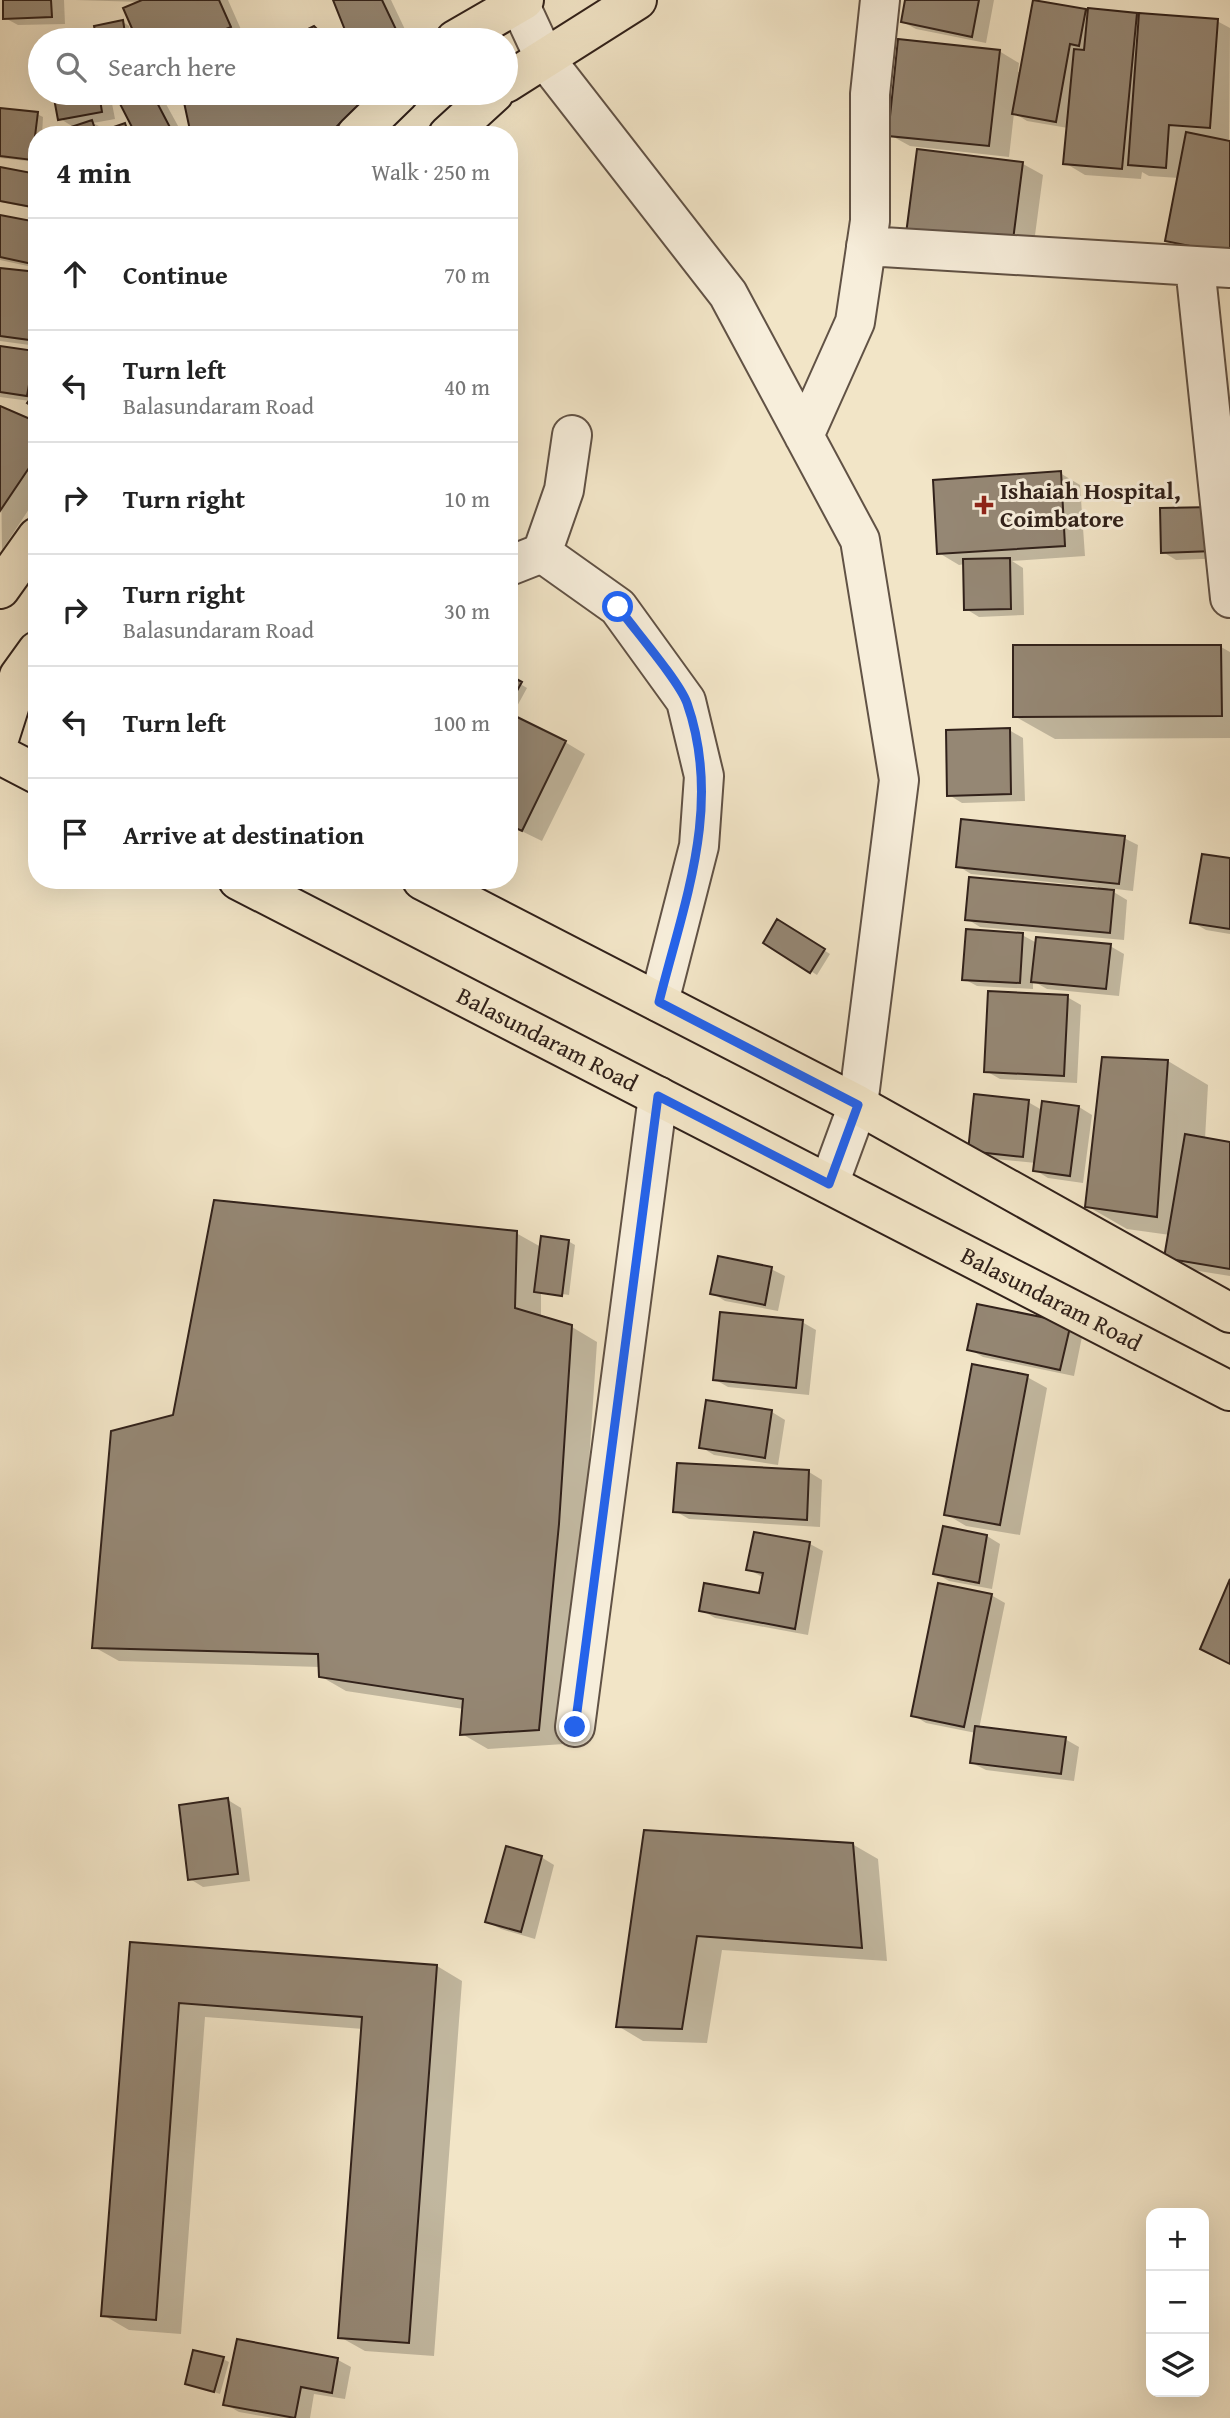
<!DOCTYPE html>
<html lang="en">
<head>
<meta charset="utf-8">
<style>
  body { margin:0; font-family:"Gentium Book Plus",serif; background:#f2f2f2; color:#222 }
  .controls { position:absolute; right:21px; bottom:21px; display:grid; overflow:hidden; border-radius:14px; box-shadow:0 7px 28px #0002 }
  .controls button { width:63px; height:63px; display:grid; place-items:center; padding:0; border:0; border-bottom:2px solid #e0e0e0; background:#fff; color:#222; font:35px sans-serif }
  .stop { position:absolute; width:21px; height:21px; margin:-16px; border:5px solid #2563eb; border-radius:50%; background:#fff }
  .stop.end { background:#2563eb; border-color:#fff; box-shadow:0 2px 7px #0008 }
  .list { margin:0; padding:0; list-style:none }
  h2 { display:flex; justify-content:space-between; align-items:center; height:91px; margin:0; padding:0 28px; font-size:30px }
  h2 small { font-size:23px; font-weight:400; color:#767676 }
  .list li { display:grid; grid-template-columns:46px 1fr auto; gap:21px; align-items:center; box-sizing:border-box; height:112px; padding:0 28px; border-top:2px solid #e0e0e0 }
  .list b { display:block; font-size:26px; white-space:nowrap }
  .list p { margin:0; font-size:23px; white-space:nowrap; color:#767676 }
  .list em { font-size:23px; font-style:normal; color:#767676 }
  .icon { flex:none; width:38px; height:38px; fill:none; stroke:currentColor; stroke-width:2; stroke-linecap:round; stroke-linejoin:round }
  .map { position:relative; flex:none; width:1230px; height:2418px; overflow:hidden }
  .search { position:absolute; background:#fff; box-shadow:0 7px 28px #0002; left:28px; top:28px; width:490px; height:77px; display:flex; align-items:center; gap:18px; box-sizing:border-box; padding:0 24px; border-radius:38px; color:#767676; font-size:26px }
  .panel { position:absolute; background:#fff; box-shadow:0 7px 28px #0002; left:28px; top:126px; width:490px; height:763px; border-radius:28px }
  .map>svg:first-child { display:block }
  .shadow { fill:#0003 }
  .building { fill:#958774; stroke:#31211a; stroke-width:2 }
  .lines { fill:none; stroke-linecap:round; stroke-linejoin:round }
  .minor-casing { stroke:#615245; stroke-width:42 }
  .major-casing { stroke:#31211a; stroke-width:42 }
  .minor { stroke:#f7eedb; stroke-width:38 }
  .major { stroke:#f2e5c7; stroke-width:38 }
  .route { stroke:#2563eb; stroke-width:9 }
  .poi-dot { fill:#8f2418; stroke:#f7eedb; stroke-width:2.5 }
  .labels { text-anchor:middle; stroke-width:6; stroke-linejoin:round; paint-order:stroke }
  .poi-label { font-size:24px; font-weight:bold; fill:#31211a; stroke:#f7eedb; text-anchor:start }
  .street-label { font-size:24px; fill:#31211a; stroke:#f7eedb }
</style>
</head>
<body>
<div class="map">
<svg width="1230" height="2418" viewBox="0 0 1230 2418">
  <rect width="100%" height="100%" fill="#f2e5c7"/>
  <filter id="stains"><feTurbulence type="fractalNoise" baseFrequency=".00286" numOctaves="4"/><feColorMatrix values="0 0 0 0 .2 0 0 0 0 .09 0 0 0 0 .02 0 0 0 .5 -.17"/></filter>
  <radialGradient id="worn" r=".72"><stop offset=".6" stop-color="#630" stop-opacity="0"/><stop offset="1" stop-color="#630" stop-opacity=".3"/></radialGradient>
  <path class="shadow" d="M4,0h60l1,24 -47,1 -13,-7z
    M75,0h153l15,34 -14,6h-90l-13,-31 16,-7z
    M335,0h56l19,40h-59z
    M907,0h87l-8,43 -70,-14 -13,-7z
    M1085,11l132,10 13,7 -1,111 -11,1 12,3v117l-43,-9 -20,-11 12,-62 -30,-2 -7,-4 -1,7 -56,-4 -20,-12 3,-35 -41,-7 -13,-8 -5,44 -99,-11 -20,-11 109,-84 20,12 -1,9h3z
    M123,22l6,4 2,14h-33l-2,-13z
    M313,28l21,12h-44z
    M55,93h55l5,26 -22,4 6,3 2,9h-47l21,-7 -16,-10z
    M134,93h26l23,42h-45l-18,-35z
    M187,93h206l-12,42h-189l-8,-41z
    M0,110l37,4 6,3 -1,18h-5v27l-37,-4z
    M124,125l7,3 2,7h-27z
    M918,151l105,13 20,11 -11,83z
    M0,168l37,8v33l-37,-7z
    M0,216l37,8v44l-37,-8z
    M0,269l37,5v72l-37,-5z
    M0,348l37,7v52l-7,-6 -30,-4z
    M0,408l37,16v73l-35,53z
    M1060,473l20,12 5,71 -73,5 11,7 1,47 -45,2 -13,-8 -1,-45 -6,1 -20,-12z
    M1213,508l15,50 -52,2 -13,-8z
    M1221,647l9,5v86l-175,1 -41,-23z
    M509,677l18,11 -12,22 -6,-3z
    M1009,730l14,8 2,63 -63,2 -13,-8z
    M565,742l20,12 -43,87 -33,-16z
    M1124,838l14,7 -5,46 -26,-3 20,12 -3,40 -144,-13 -13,-8 131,-28v-4l-127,-13 -13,-8z
    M1230,860v74l-24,-4 -14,-8z
    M778,921l52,33 -13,21 -52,-33z
    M1022,935l15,8 73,3 14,8 -5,42 -72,-7 -14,-8v8l-56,-3 -13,-7z
    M1067,997l14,8 -4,78 -77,-4 -14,-8z
    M1104,1059l64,2 40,24 -3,54 25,4v133l-44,-7 -20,-12 4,-22 -43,-6 -40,-23z
    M1028,1102l14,8 37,-3 13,8 -9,68 -35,-5 -13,-8 1,-7 -52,-5 -14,-8z
    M516,1233l25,14 27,-6 7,4 -6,50 -28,-4v26l31,10 25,15 -13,197 -20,205 -76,5 -26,-15 2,-25 -118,-18 -26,-15v-9l-201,-6 -25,-14 80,-230z
    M771,1269l14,7 -7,35 -53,-10 -13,-8z
    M802,1322l14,8 -7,65 -81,-8 -14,-8z
    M1070,1325l13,7 -9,44 -91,-19 -14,-8z
    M1027,1377l20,11 -27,147 -54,-9 -20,-12z
    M707,1402l65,10 13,8 -7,45 -64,-10 -13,-8z
    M678,1465l131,7 13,8 -2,47 -131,-8 -14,-8z
    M944,1528l43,8 13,8 -8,45 -43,-8 -14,-8z
    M755,1534l55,10 13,7 -15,84 -93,-17 -14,-8 60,-15 3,-17 -16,-9z
    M991,1595l14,8 -26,126 86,10 14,8 -5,34 -88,-11 -14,-7 4,-30 -50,-10 -13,-8z
    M228,1800l13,8 9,73 -47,6 -13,-8z
    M646,1832l206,12 26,15 9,102 -165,-11 -15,93 -64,-2 -25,-15z
    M541,1857l13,8 -19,74 -34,-10 -14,-7z
    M131,1944l306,22 25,15 -28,375 -69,-5 -25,-14 23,-308 -158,-12 -24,317 -52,-4 -26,-15z
    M223,2359l6,3 -9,32 -33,-11z
    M338,2360l13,7 -6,32 -31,-5 -4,24h-37l-34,-6 -14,-8z"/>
  <path class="building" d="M3,0h48l1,17 -49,2z
    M142,0h77l12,27 -32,13h-62l-14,-32z
    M333,0h49l19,40h-52z
    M905,0h74l-7,37 -71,-15z
    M1033,0l53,9 -7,37 -9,-2 -14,78 -44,-8z
    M1088,8l49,5 -15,156 -59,-5 11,-115 10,1z
    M1139,13l79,6 -8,109 -41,-3 -3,43 -38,-3z
    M123,20l3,20h-29l-3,-14z
    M314,26l14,14h-42z
    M898,39l102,11 -11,96 -101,-10z
    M53,93h46l3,19 -44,8z
    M130,93h22l22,42h-38l-18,-35z
    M182,93h189l-43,42h-137z
    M0,108l38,4 -6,48 -32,-4z
    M92,120l5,15h-47v-1z
    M125,123l4,12h-25l-2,-4z
    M1186,132l44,9v113l-65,-13z
    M917,149l106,13 -11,86 -106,-14z
    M0,167l37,7v34l-37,-7z
    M0,215l37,7v43l-37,-8z
    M0,268l37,4v69l-37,-5z
    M0,346l35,5 -8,45 -27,-4z
    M37,390v20l-10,-7z
    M0,406l37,16v34l-37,55z
    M1061,471l4,75 -128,8 -4,-74z
    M1214,507v44l-53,2 -1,-45z
    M1010,558l1,51 -47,1 -1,-51z
    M1013,645h208l1,71 -209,1z
    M509,675l13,7 -13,23z
    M509,713l57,28 -44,90 -13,-6z
    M1010,728l1,66 -64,2 -1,-66z
    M961,819l164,17 -6,48 -163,-17z
    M1202,854l28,4v71l-40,-6z
    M969,877l145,13 -4,43 -145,-13z
    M777,919l48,30 -15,24 -47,-30z
    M966,929l57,4 -3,50 -58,-3z
    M1036,937l75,7 -5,45 -75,-7z
    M988,991l80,4 -4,81 -80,-4z
    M1102,1057l66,3 -11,157 -72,-10z
    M974,1094l55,6 -6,57 -55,-6z
    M1042,1101l37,5 -9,70 -37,-5z
    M1185,1134l45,8v127l-66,-11z
    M214,1200l303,31 -2,77 57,17 -13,199 -20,206 -79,5 3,-36 -144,-22 -1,-23 -226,-6 19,-217 62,-16z
    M541,1236l28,4 -7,56 -28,-4z
    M718,1256l54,11 -7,38 -55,-11z
    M977,1304l94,19 -11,47 -93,-20z
    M720,1312l83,8 -7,68 -83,-8z
    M972,1364l56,11 -28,150 -56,-10z
    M706,1400l66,10 -7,48 -66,-10z
    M677,1463l132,7 -2,50 -134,-8z
    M943,1526l44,9 -8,48 -46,-9z
    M754,1532l56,10 -15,87 -96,-18 5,-28 55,10 4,-20 -17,-3z
    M1230,1579v85l-30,-15z
    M938,1583l54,11 -28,133 -53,-11z
    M975,1726l91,11 -5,37 -91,-11z
    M228,1798l10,76 -50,6 -9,-75z
    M644,1830l209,13 9,105 -165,-12 -15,93 -66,-2z
    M506,1846l36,10 -21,76 -36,-10z
    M130,1942l307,23 -28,378 -71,-5 24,-321 -183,-14 -23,317 -55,-4z
    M237,2339l101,19 -6,35 -31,-6 -6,31 -72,-13z
    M193,2350l31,7 -10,35 -29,-8z"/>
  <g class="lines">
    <g class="minor-casing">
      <path id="minor" d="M519,3l26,56 183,235 132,246 39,240 -41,325 -29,79
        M866,246l364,22
        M1195,266l35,332
        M804,436l51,-114 15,-101v-127l10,-94
        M542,553l76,54 68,94 18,75 -5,70 -40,156
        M509,566l33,-13 22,-63 8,-55
        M575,1727l83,-631"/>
    </g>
    <g class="major-casing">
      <g id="major">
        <path d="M455,40l69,-40"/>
        <path d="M506,83l131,-83"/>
        <path d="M356,135l43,-42"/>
        <path d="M448,135l46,-42"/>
        <path d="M0,589l37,-52"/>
        <path d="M0,736l19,-60 18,-25"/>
        <path d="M0,755l37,19"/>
        <path id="s1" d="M238,880l992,511"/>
        <path d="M422,880l436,225 372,208"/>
      </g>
    </g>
    <use href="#minor" class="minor"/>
    <use href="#major" class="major"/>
  </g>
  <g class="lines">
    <path class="route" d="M575,1727l83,-631 171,88 29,-79 -199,-103c25,-100 64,-196 28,-299 -8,-22 -53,-74 -69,-96"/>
  </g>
  <path class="poi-dot" d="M980.5 494.5h7v7h7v7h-7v7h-7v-7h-7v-7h7z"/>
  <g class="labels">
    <g class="poi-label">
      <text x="1000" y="499">Ishaiah Hospital,<tspan x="1000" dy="28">Coimbatore</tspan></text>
    </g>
    <g class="street-label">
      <text dy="8" stroke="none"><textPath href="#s1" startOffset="348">Balasundaram Road</textPath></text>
      <text dy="8" stroke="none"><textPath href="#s1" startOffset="915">Balasundaram Road</textPath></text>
    </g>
  </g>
  <rect width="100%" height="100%" filter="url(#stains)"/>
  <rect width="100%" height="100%" fill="url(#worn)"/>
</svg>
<div class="controls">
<button>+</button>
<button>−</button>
<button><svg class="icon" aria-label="layers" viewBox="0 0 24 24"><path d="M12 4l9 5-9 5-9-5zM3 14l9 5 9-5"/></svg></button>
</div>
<div class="stop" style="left:618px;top:607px"></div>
<div class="stop end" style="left:575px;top:1727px"></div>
<div class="search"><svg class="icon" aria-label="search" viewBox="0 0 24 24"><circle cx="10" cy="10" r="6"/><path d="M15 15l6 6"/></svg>Search here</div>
<section class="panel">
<h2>4 min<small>Walk · 250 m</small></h2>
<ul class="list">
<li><svg class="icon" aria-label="ahead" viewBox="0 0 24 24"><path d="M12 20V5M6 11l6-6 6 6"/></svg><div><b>Continue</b></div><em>70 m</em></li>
<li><svg class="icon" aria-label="left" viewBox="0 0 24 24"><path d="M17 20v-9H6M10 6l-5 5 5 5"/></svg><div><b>Turn left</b><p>Balasundaram Road</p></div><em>40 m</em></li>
<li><svg class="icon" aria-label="right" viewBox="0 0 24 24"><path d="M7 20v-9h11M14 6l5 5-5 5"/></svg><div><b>Turn right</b></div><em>10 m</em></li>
<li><svg class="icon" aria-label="right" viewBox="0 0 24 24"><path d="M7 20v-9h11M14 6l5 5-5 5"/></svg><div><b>Turn right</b><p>Balasundaram Road</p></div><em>30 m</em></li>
<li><svg class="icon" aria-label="left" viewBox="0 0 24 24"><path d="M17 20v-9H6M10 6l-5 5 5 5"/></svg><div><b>Turn left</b></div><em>100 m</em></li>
<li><svg class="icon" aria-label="arrive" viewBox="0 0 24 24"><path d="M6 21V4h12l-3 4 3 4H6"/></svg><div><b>Arrive at destination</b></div></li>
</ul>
</section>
</div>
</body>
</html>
